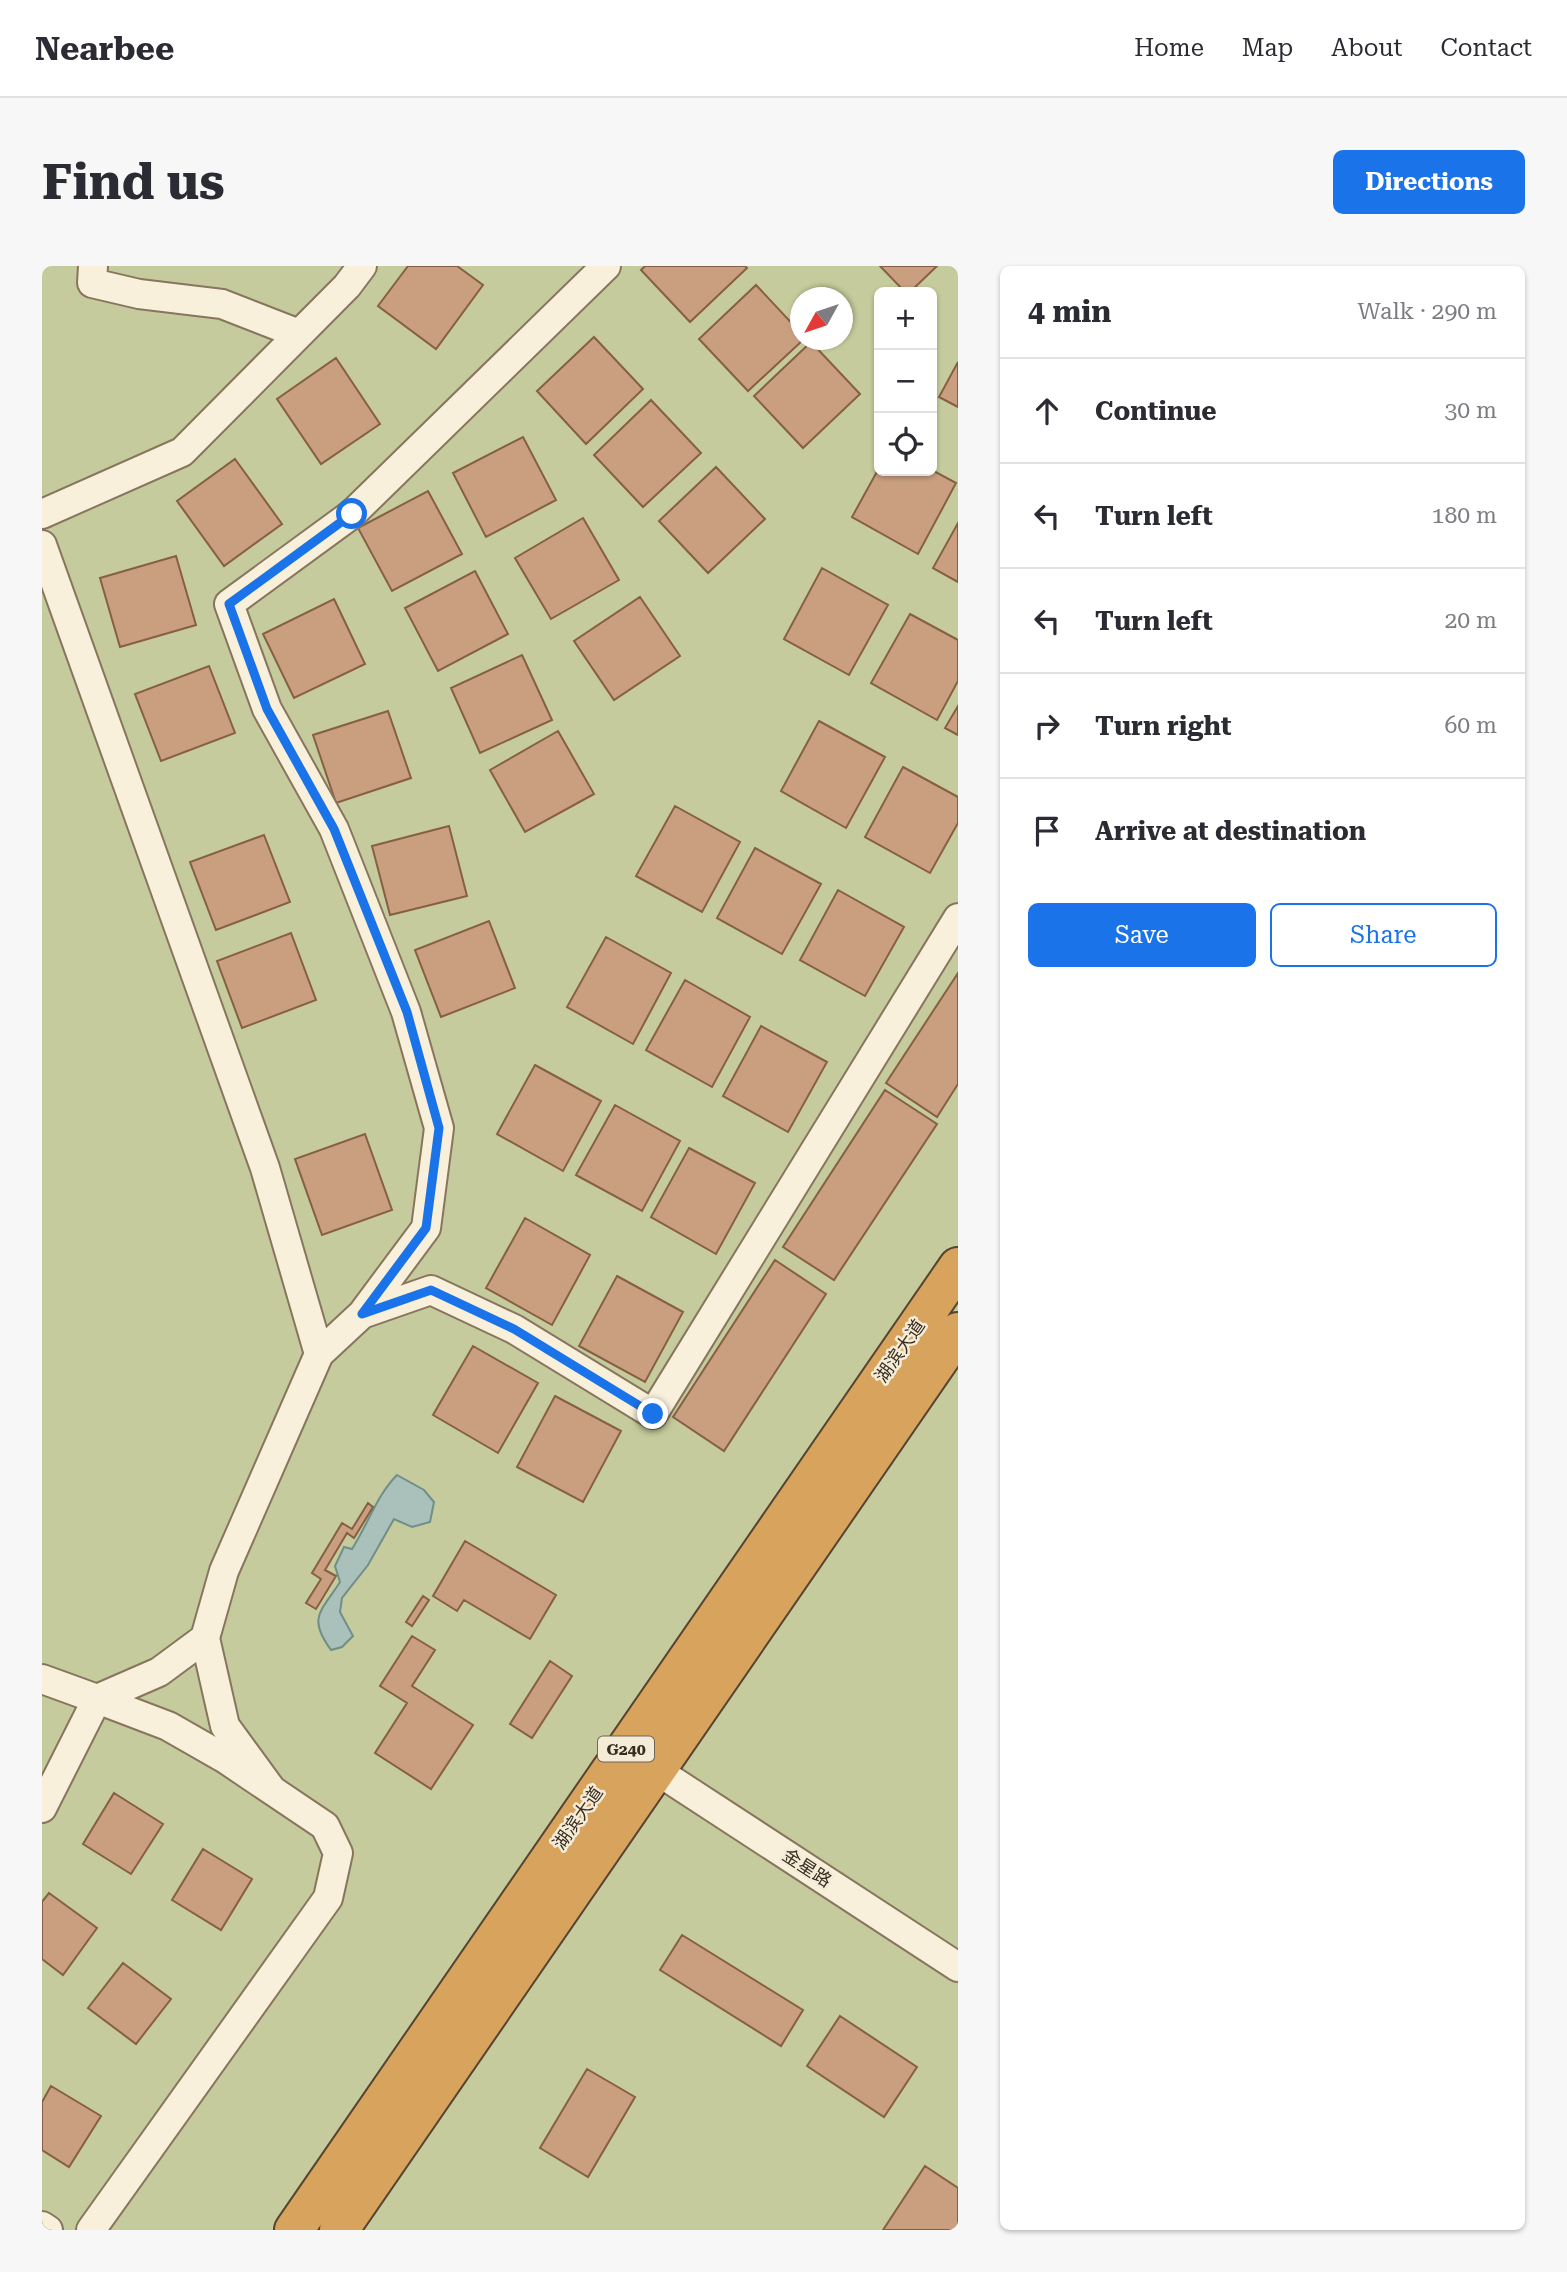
<!DOCTYPE html>
<html lang="en">
<head>
<meta charset="utf-8">
<style>
  body { margin:0; font-family:"Roboto Serif","Noto Sans SC",serif; background:#f7f7f7; color:#2b2b33 }
  .controls { position:absolute; right:21px; top:21px; display:grid; overflow:hidden; border-radius:10px; box-shadow:0 2px 5px #0004 }
  .controls button { width:63px; height:63px; display:grid; place-items:center; padding:0; border:0; border-bottom:2px solid #e1e1e2; background:#fff; color:#2b2b33; font:35px sans-serif }
  .compass { position:absolute; left:748px; top:21px; width:63px; height:63px; border-radius:50%; background:#fff; box-shadow:0 2px 5px #0004; rotate:230deg }
  .stop { position:absolute; width:21px; height:21px; margin:-16px; border:5px solid #1a73e8; border-radius:50%; background:#fff }
  .stop.end { background:#1a73e8; border-color:#fff; box-shadow:0 2px 7px #0008 }
  .list { margin:0; padding:0; list-style:none }
  h2 { display:flex; justify-content:space-between; align-items:center; height:91px; margin:0; padding:0 28px; font-size:30px }
  h2 small { font-size:23px; font-weight:400; color:#7c7c81 }
  .list li { display:grid; grid-template-columns:46px 1fr auto; gap:21px; align-items:center; box-sizing:border-box; height:105px; padding:0 28px; border-top:2px solid #e1e1e2 }
  .list b { display:block; font-size:26px; white-space:nowrap }
  .list em { font-size:23px; font-style:normal; color:#7c7c81 }
  .actions { display:flex; gap:14px; padding:21px 28px }
  .actions a { flex:1; padding:16px 0; border:2px solid #1a73e8; border-radius:10px; text-align:center; font-size:24px; color:#1a73e8 }
  .actions .main { background:#1a73e8; color:#fff }
  .icon { flex:none; width:38px; height:38px; fill:none; stroke:currentColor; stroke-width:2; stroke-linecap:round; stroke-linejoin:round }
  .map { position:relative; flex:none; width:916px; height:1964px; overflow:hidden; border-radius:10px }
  header { display:flex; align-items:center; gap:42px; box-sizing:border-box; height:98px; padding:0 35px; background:#fff; border-bottom:2px solid #e1e1e2 }
  header strong { font-size:33px }
  nav { display:flex; gap:38px; margin-inline-start:auto; font-size:24px }
  .intro { display:flex; align-items:center; justify-content:space-between; box-sizing:border-box; height:168px; padding:0 42px }
  h1 { margin:0; font-size:49px }
  .button { padding:18px 32px; border-radius:10px; background:#1a73e8; color:#fff; font-size:24px; font-weight:700 }
  main { display:flex; gap:42px; padding:0 42px }
  aside { flex:1; background:#fff; border-radius:10px; box-shadow:0 2px 5px #0004 }
  .map>svg:first-child { display:block }
  .green { fill:#c5cb9c; fill-rule:evenodd }
  .water { fill:#a9c1ba; stroke:#6f8f88; stroke-width:2 }
  .building { fill:#c99f80; stroke:#865f44; stroke-width:2 }
  .lines { fill:none; stroke-linecap:round; stroke-linejoin:round }
  .minor-casing { stroke:#88755e; stroke-width:32 }
  .highway-casing { stroke:#564331; stroke-width:42 }
  .minor { stroke:#f8f0db; stroke-width:28 }
  .highway { stroke:#d7a35d; stroke-width:38 }
  .route { stroke:#1a73e8; stroke-width:9 }
  .labels { text-anchor:middle; stroke-width:5; stroke-linejoin:round; paint-order:stroke }
  .shield { fill:#f5ecd7; stroke:#716658; stroke-width:2 }
  .shield-label { font-size:16px; font-weight:bold; fill:#392d21 }
  .street-label { font-size:18px; fill:#392d21; stroke:#f5ecd7 }
</style>
</head>
<body>
<header>
<strong>Nearbee</strong>
<nav><a>Home</a><a>Map</a><a>About</a><a>Contact</a></nav>
</header>
<div class="intro"><h1>Find us</h1><a class="button">Directions</a></div>
<main>
<div class="map">
<svg width="916" height="1964" viewBox="0 0 916 1964">
  <rect width="100%" height="100%" fill="#ede2c8"/>
  <path class="green" d="M0,0h916v1964h-916zM837,26h53v179h-53zM758,32h42v42h-42z"/>
  <path class="water" d="M355,1209l27,15 10,12 -4,20 -18,5 -18,-8 -26,46 -26,33 -2,14 13,24 -11,11 -11,3c-24,-33 -10,-38 9,-68l-5,-16 9,-19 8,2c16,-25 25,-54 45,-74z"/>
  <path class="building" d="M366,0h49l26,19 -47,64 -58,-43z
    M603,0h100l2,2 -57,54 -49,-52z
    M838,0h57l-27,26h-5z
    M714,19l44,47 3,8 -55,51 -49,-52z
    M552,71l49,52 -57,55 -49,-53z
    M769,76l49,52 -57,54 -49,-52z
    M294,92l44,66 -59,40 -44,-65z
    M916,96v45l-19,-10z
    M609,134l50,53 -58,54 -49,-52z
    M481,171l33,63 -70,37 -33,-64z
    M193,193l47,65 -58,42 -47,-65z
    M674,201l49,52 -57,54 -49,-52z
    M837,202v3l53,-1 24,13 -38,71 -66,-37z
    M386,225l34,63 -70,37 -34,-63z
    M541,252l36,62 -68,39 -36,-61z
    M916,257v59l-25,-14z
    M134,290l20,69 -76,22 -20,-69z
    M780,302l66,37 -39,70 -65,-36z
    M433,305l33,63 -70,37 -33,-63z
    M598,331l40,59 -66,44 -40,-59z
    M292,333l31,65 -71,34 -31,-64z
    M868,348l48,26v41l-21,39 -66,-37z
    M480,389l30,65 -72,33 -29,-65z
    M167,400l26,67 -74,28 -26,-67z
    M916,440v29l-13,-7z
    M346,445l23,67 -75,25 -23,-68z
    M777,455l66,36 -39,71 -65,-37z
    M516,465l36,63 -69,38 -35,-62z
    M861,501l55,30v26l-28,50 -65,-36z
    M633,540l65,36 -38,70 -66,-36z
    M407,560l18,70 -77,19 -18,-69z
    M222,569l26,67 -74,28 -26,-68z
    M713,582l66,36 -39,70 -65,-36z
    M796,624l66,37 -39,69 -65,-36z
    M447,655l26,67 -74,29 -26,-67z
    M249,667l25,67 -74,28 -25,-67z
    M564,671l65,36 -38,71 -66,-37z
    M916,707v111l-21,33 -51,-34z
    M643,714l65,37 -38,70 -66,-37z
    M719,760l66,36 -39,70 -65,-36z
    M493,799l66,36 -38,70 -66,-37z
    M843,824l52,34 -103,156 -51,-33z
    M573,839l65,36 -38,70 -66,-36z
    M323,868l27,76 -70,25 -27,-76z
    M647,882l66,35 -39,71 -65,-37z
    M483,952l65,37 -38,70 -66,-37z
    M733,994l51,34 -102,157 -51,-34z
    M575,1010l66,36 -38,70 -66,-36z
    M431,1080l65,37 -40,70 -65,-38z
    M513,1130l66,35 -38,71 -66,-35z
    M326,1237l5,4 -19,31 -7,-5 -22,37 11,6 -20,33 -10,-6 15,-24 -9,-6 30,-50 10,6z
    M423,1275l91,54 -26,44 -66,-39 -7,11 -24,-15z
    M381,1330l6,4 -17,26 -6,-4z
    M370,1370l23,14 -23,36 61,39 -42,64 -56,-36 32,-50 -27,-17z
    M508,1395l22,15 -40,62 -22,-14z
    M72,1527l49,31 -32,50 -48,-30z
    M161,1583l49,30 -31,51 -49,-30z
    M7,1627l48,35 -34,47 -21,-16v-57z
    M640,1669l121,75 -22,36 -121,-76z
    M81,1697l48,36 -35,45 -48,-36z
    M798,1750l77,51 -33,50 -77,-51z
    M545,1803l48,28 -47,80 -48,-29z
    M9,1820l50,30 -32,51 -27,-17v-48z
    M883,1900l33,22v42h-75z"/>
  <g class="lines">
    <g class="minor-casing">
      <path id="minor" d="M51,0l-1,17 47,11 83,10 77,30
        M0,248l140,-62 165,-166 15,-20
        M0,279l223,623 54,186
        M320,1048l69,-24 83,39 139,85 305,-496
        M0,1413l55,20 62,-27 46,-34
        M614,1504l302,197
        M229,1523l-46,-63 -20,-88 19,-67 95,-217 43,-40 64,-86 13,-100 -33,-116 -72,-183 -67,-120 -38,-105 123,-90 254,-248
        M0,1542l55,-109 71,27 56,32 101,68 13,27 -10,45 -237,332
        M0,1960l6,4"/>
    </g>
    <g class="highway-casing">
      <path id="highway" d="M252,1964l664,-963
        M297,1964l619,-898"/>
    </g>
    <use href="#minor" class="minor"/>
    <use href="#highway" class="highway"/>
  </g>
  <g class="lines">
    <path class="route" d="M310,248l-123,90 38,105 67,120 73,183 32,116 -13,100 -64,86 69,-24 83,39 139,85"/>
  </g>
  <g class="labels">
    <rect class="shield" x="556" y="1470.5" width="56" height="25" rx="5"/>
    <g class="shield-label">
      <text x="584" y="1489">G240</text>
    </g>
    <g class="street-label">
      <text transform="translate(858 1085) rotate(-55)" y="6">湖滨大道</text>
      <text transform="translate(536 1552) rotate(-55)" y="6">湖滨大道</text>
      <text transform="translate(765 1602) rotate(33)" y="6">金星路</text>
    </g>
  </g>
</svg>
<div class="controls">
<button>+</button>
<button>−</button>
<button><svg class="icon" aria-label="locate" viewBox="0 0 24 24"><circle cx="12" cy="12" r="6"/><path d="M12 2v4M12 18v4M2 12h4M18 12h4"/></svg></button>
</div>
<svg class="compass" viewBox="-18 -18 36 36"><path d="M0-13l5 13h-10z" fill="#e53935"/><path d="M0 13l5-13h-10z" fill="#7c7c81"/></svg>
<div class="stop" style="left:310px;top:248px"></div>
<div class="stop end" style="left:611px;top:1148px"></div>
</div>
<aside>
<h2>4 min<small>Walk · 290 m</small></h2>
<ul class="list">
<li><svg class="icon" aria-label="ahead" viewBox="0 0 24 24"><path d="M12 20V5M6 11l6-6 6 6"/></svg><div><b>Continue</b></div><em>30 m</em></li>
<li><svg class="icon" aria-label="left" viewBox="0 0 24 24"><path d="M17 20v-9H6M10 6l-5 5 5 5"/></svg><div><b>Turn left</b></div><em>180 m</em></li>
<li><svg class="icon" aria-label="left" viewBox="0 0 24 24"><path d="M17 20v-9H6M10 6l-5 5 5 5"/></svg><div><b>Turn left</b></div><em>20 m</em></li>
<li><svg class="icon" aria-label="right" viewBox="0 0 24 24"><path d="M7 20v-9h11M14 6l5 5-5 5"/></svg><div><b>Turn right</b></div><em>60 m</em></li>
<li><svg class="icon" aria-label="arrive" viewBox="0 0 24 24"><path d="M6 21V4h12l-3 4 3 4H6"/></svg><div><b>Arrive at destination</b></div></li>
</ul>
<div class="actions"><a class="main">Save</a><a>Share</a></div>
</aside>
</main>
</body>
</html>
